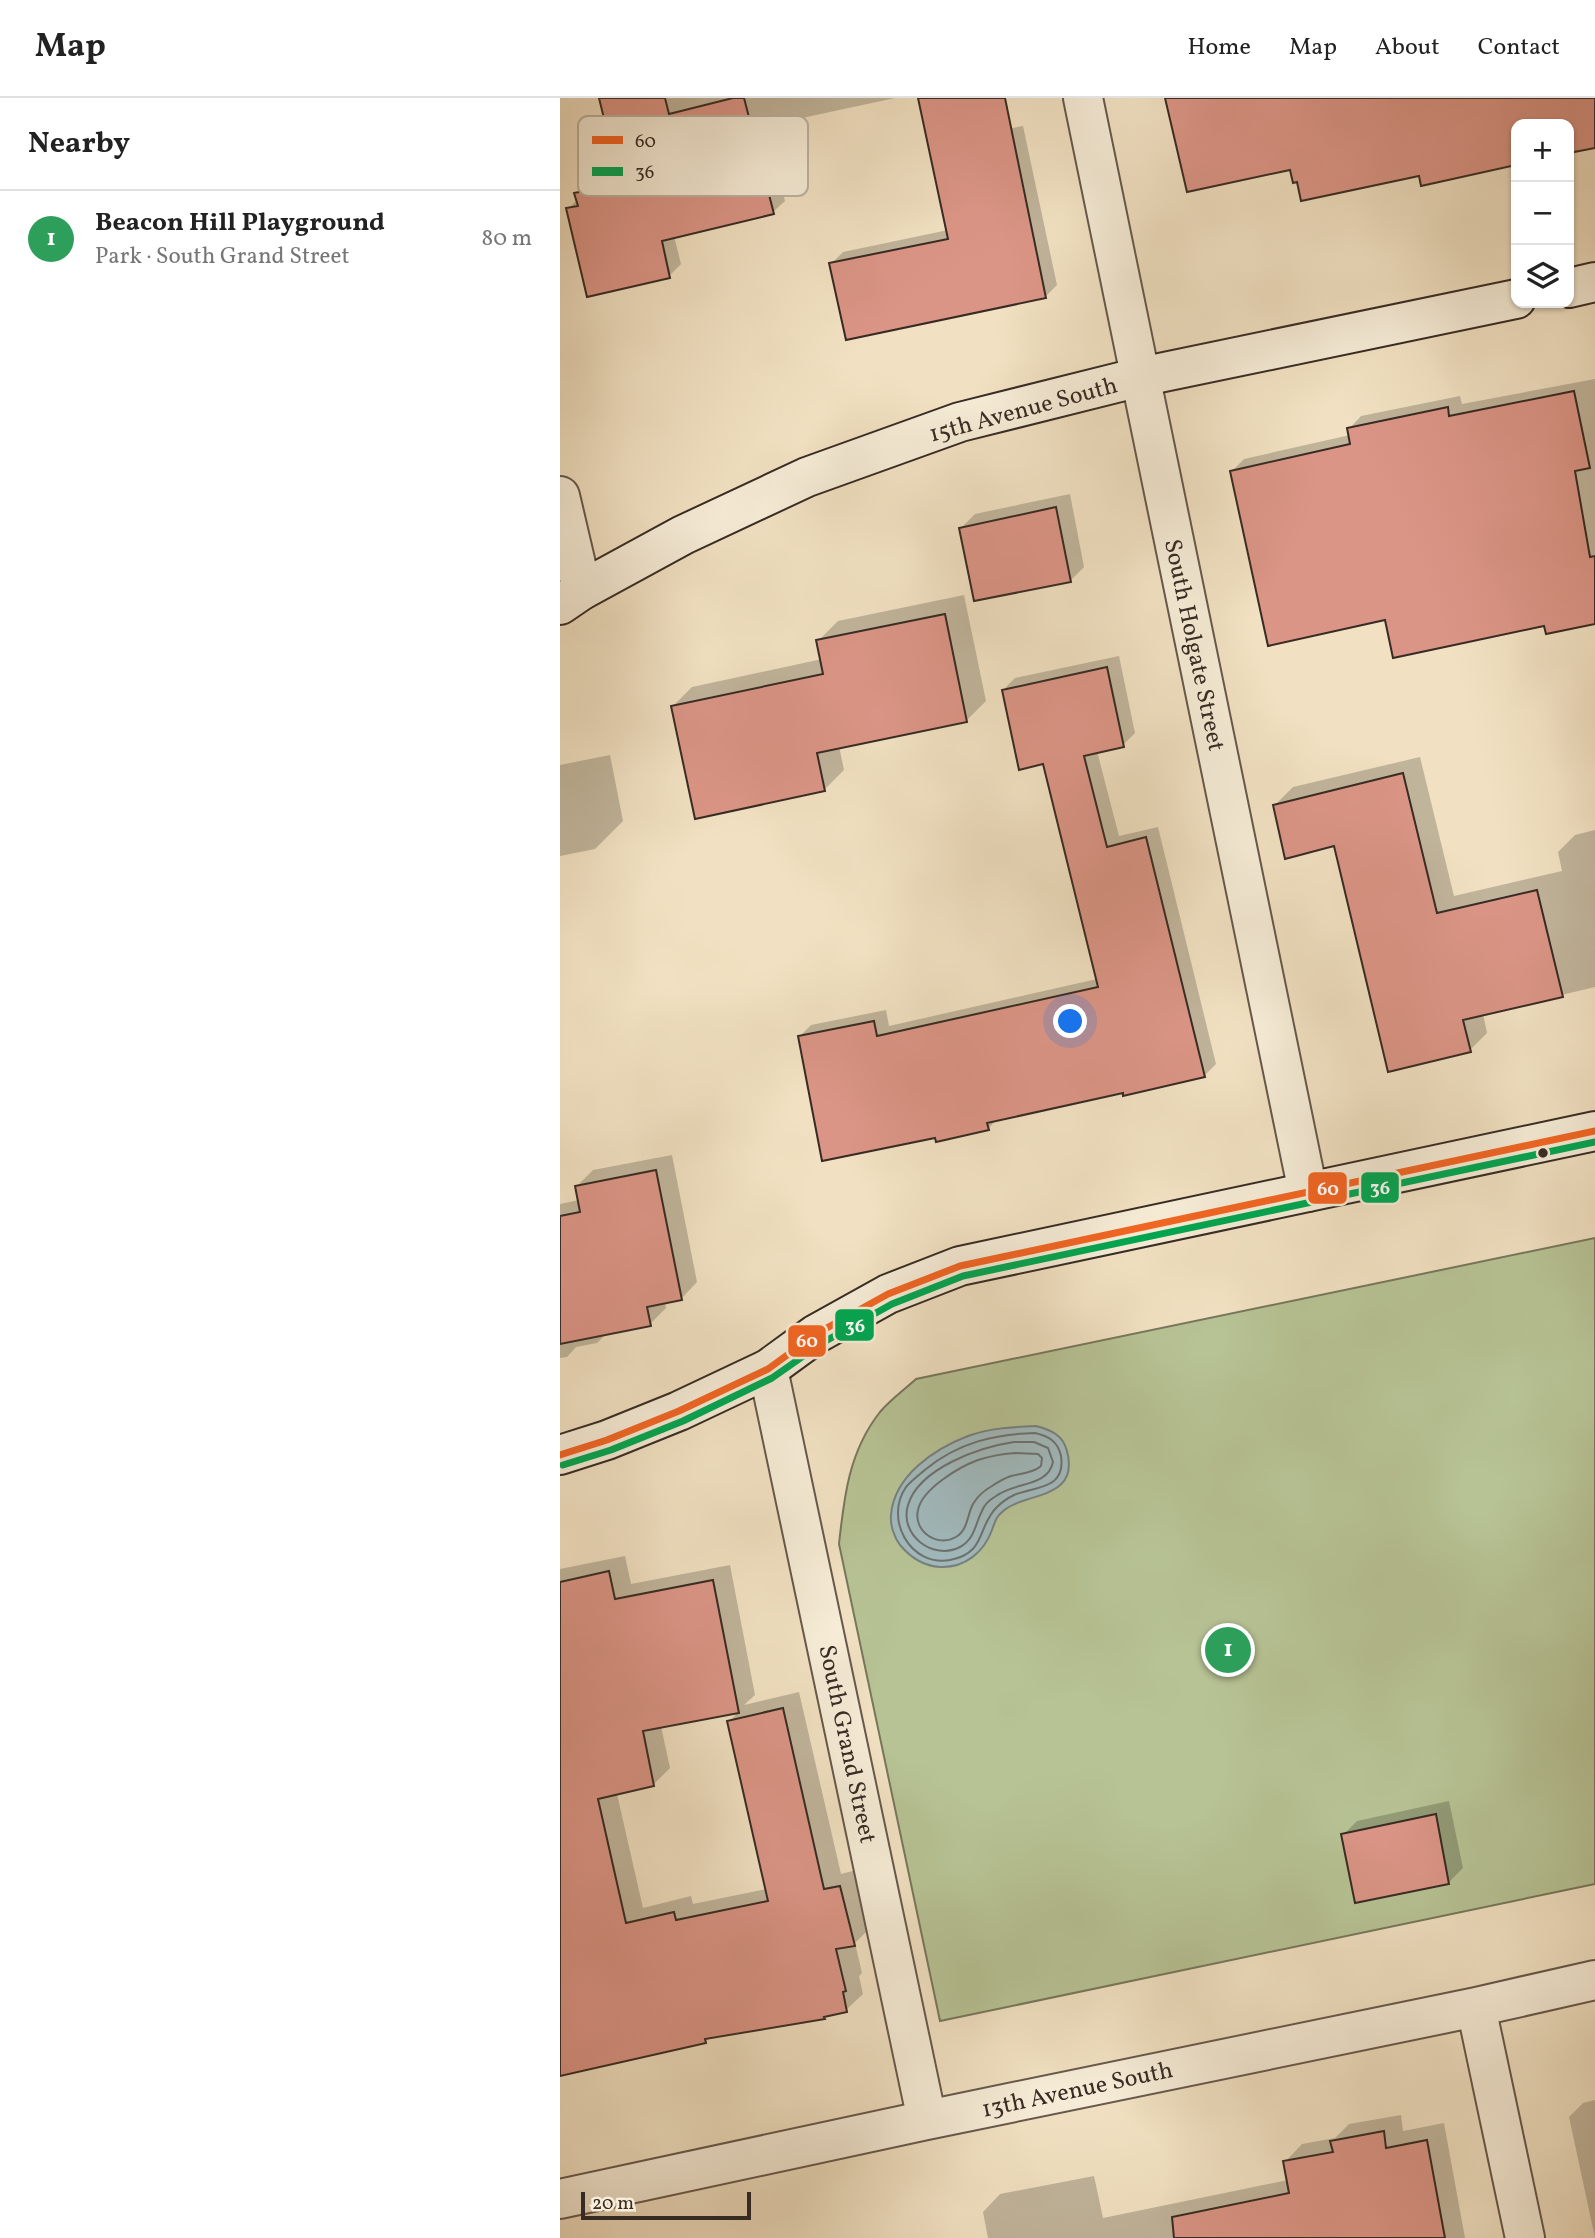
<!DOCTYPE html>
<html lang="en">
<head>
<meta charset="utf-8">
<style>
  body { margin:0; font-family:Vollkorn,serif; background:#f2f2f2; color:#222 }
  .controls { position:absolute; right:21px; top:21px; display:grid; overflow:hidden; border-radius:14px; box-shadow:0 2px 5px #0004 }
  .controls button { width:63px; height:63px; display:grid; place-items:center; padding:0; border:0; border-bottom:2px solid #e0e0e0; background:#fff; color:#222; font:35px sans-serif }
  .scale { position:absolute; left:21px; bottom:18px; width:170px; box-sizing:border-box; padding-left:7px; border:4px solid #372b24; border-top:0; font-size:19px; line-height:24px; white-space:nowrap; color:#372b24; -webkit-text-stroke:5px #f6ecd7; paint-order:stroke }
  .you { position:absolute; left:511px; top:924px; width:24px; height:24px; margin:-18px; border:5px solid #fff; border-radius:50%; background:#1a73e8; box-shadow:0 0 0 10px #1a73e833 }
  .badge { display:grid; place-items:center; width:46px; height:46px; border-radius:50%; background:#8f2418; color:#fff; font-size:23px; font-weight:700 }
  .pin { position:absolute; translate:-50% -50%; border:4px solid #fff; box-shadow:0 2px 7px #0006 }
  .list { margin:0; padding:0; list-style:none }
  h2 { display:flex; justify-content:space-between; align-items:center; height:91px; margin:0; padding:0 28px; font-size:30px }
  h2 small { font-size:23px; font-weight:400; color:#767676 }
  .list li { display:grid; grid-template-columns:46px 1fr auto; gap:21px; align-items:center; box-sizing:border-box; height:98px; padding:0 28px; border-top:2px solid #e0e0e0 }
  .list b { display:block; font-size:26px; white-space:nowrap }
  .list p { margin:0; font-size:23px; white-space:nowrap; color:#767676 }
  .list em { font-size:23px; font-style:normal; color:#767676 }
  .icon { flex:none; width:38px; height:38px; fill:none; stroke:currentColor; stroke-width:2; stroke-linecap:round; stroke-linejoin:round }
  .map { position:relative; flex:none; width:1035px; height:2140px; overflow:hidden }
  header { display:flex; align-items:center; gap:42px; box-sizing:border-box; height:98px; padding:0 35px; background:#fff; border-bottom:2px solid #e0e0e0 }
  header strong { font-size:33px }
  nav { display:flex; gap:38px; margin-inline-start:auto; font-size:24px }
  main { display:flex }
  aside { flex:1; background:#fff }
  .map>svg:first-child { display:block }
  .green { fill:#b7c395; stroke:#77775c; stroke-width:2 }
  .water { fill:#a1babe; stroke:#778180; stroke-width:2 }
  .shadow { fill:#0003; fill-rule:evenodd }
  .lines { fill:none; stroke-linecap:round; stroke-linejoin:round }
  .shore { stroke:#6c7271; stroke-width:2 }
  .building { fill:#db9586; stroke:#372b24; stroke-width:2 }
  .street-casing { stroke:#66584c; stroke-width:42 }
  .secondary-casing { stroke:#372b24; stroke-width:42 }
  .street { stroke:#f6ecd7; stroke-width:38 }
  .secondary { stroke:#f6ecd7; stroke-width:38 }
  .bus-1-casing { stroke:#f6ecd7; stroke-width:12 }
  .bus-2-casing { stroke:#f6ecd7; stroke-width:12 }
  .bus-1 { stroke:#f26522; stroke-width:7 }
  .bus-2 { stroke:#00a651; stroke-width:7 }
  .bus-dot { fill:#372b24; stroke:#f6ecd7; stroke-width:2.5 }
  .labels { text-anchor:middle; stroke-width:5; stroke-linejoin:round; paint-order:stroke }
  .street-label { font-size:24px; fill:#372b24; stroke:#f6ecd7 }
  .key { fill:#f6ecd7; stroke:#bdb2a1; stroke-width:2 }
  .key-label { font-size:19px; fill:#372b24 }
  .line-badge { stroke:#f6ecd7; stroke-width:2.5 }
  .badge-label { font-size:19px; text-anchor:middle; font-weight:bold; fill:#fff }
</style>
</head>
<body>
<header>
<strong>Map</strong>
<nav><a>Home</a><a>Map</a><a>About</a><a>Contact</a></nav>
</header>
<main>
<aside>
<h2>Nearby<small></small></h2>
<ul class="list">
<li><span class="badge" style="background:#2e9e5b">1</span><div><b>Beacon Hill Playground</b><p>Park · South Grand Street</p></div><em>80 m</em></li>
</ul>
</aside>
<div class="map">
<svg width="1035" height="2140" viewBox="0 0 1035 2140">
  <rect width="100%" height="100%" fill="#f1e1c2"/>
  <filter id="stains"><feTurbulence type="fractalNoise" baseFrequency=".00286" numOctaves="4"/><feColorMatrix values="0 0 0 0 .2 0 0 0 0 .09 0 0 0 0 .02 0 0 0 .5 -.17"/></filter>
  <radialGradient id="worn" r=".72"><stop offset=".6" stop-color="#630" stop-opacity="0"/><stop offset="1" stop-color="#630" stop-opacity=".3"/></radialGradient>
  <path class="green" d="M1035,1140v646l-655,137 -101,-477c5,-47 10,-93 41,-132 10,-12 24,-22 36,-33z"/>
  <path class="water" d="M476,1328c15,4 27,9 31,25 13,50 -42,40 -65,61 -6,5 -7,10 -10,18 -8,22 -27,38 -52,37 -17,-1 -29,-9 -40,-22 -6,-8 -10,-20 -9,-30 3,-39 43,-66 77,-79 22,-8 45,-9 68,-10z"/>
  <path class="shadow" d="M41,0h294l-130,28 20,75 -12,11 -99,24 7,28 -12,12 -101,-67 10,-10 -2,-5 9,-9 1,-9 11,-11 19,-5z
    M360,0h63l7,34 33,-6 34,159 -12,12 -214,-33 12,-12 105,-22z
    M607,0h428v48l-26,6v-28h-53v39l-94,21 -2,-10 -121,6 -8,-12z
    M1035,281v243l-49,2 -159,-6 -155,-147 12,-12 106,-24 -1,-6 12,-13 99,-20 2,8z
    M510,396l14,73 -14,14 -109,-53 14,-14z
    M404,497l22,106 -20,20 -127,25 5,24 -20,20 -151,-84 19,-19 130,-28 -4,-18 20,-20z
    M559,558l16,77 -12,12 -26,6 22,85 39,-9 58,237 -12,12 -206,42 -10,11 -51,7 -138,-99 12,-12 75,-15 3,16 208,-47 -53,-217 -41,-72 12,-12z
    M50,657l13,66 -28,28 -35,7v-91z
    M860,659l34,139 108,-25 -4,-19 17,-17 20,-5v157l-112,27 4,19 -17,17 -135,-206 -60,-39 18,-18z
    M112,1057l25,127 -16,17 -16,3 1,6 -16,16 -42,8 -11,11 -21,4 -9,10 -7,1v-154l19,-4 -2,-14 16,-16z
    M65,1458l6,28 99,-19 25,130 -11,10 55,-13 42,182 15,-4 14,58 -15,15 7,30 -3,3 4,18 -17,16 -19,4 -3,4 -113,18 -6,6 -145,32v-505zM179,1613l-10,11 38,167 -74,15 -2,-8 -48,12 -26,-114 36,-9 17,-17 -9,-42z
    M889,1703l14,67 -14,14 -106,-47 14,-14z
    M1035,2002v138l-26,-121 14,-14z
    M841,2017l2,16 41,-8 21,115h-477l-5,-26 17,-18 94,-18 9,42 185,-38 -3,-18 17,-18 33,-6 14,-14z"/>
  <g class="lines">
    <path class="shore" d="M475,1335c13,3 23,8 26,23 5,34 -26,30 -47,39 -6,3 -12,7 -17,12 -20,19 -10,46 -47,53 -40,7 -66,-41 -44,-73 5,-6 13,-12 20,-18 32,-26 68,-35 109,-36z
      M454,1344h20l14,6 5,14c-5,25 -39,20 -57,34 -5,3 -12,9 -14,15 -7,13 -7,28 -22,36 -27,14 -61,-12 -52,-42 11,-37 72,-58 106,-63z
      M455,1355l23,1 4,4 -1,8c-8,7 -19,7 -30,10 -6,2 -13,6 -19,10 -7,4 -15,11 -19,18 -6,11 -5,26 -17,33 -19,11 -43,-6 -38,-27 4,-21 41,-43 60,-50 12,-4 25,-6 37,-7z"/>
  </g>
  <path class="building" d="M39,0h66l4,16 64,-16h11l30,116 -112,27 8,37 -83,19 -21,-89 12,-2 -4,-13 10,-2 -2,-10h3l-1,-5 32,-8z
    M358,0h87l41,200 -200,42 -17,-77 119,-24z
    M605,0h430v50l-26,5v-29h-53v41l-95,21 -2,-10 -118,25 -4,-19 -4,1 -3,-13 -103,22z
    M1014,293l16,77 -15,3 15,86 5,-1v68l-49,10 -2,-8 -151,32 -8,-38 -117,26 -38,-175 120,-27 -3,-16 101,-21 1,9z
    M496,409l15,75 -97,19 -15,-73z
    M385,516l22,108 -150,31 8,38 -130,28 -24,-113 152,-32 -7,-34z
    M547,569l17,80 -40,9 23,91 39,-10 59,240 -82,19v-3l-136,30 2,7 -53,12 -1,-4 -113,23 -24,-125 76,-15 3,15 221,-49 -55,-223 -24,6 -17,-80z
    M843,675l34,140 100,-23 26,107 -100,23 8,32 -83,20 -54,-226 -49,13 -12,-54z
    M96,1072l26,130 -35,7 4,19 -91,18v-128l20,-4 -5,-26z
    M49,1473l6,28 98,-19 26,133 -96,18 11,55 -56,13 28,124 48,-11 2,8 92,-19 -41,-180 56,-13 41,181 16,-3 15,60 -19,3 10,42 -3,1 4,20 -23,5 1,2 -120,20 1,4 -146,33v-494z
    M876,1716l13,70 -94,19 -14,-69z
    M824,2033l2,17 41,-8 18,98h-271l-2,-21 117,-24 -6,-32 50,-9 -3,-11z"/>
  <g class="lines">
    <g class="street-casing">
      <path id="street" d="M523,0l225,1094
        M0,398l22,94
        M208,1271l159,751
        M916,1909l49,231
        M0,2101l367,-79 549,-113 119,-27"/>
    </g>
    <g class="secondary-casing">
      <path id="secondary" d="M1009,190l26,-6
        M0,507l22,-15 101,-55 124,-58 153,-55 180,-45 376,-78
        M0,1357l47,-15 72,-29 89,-42 48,-35 72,-40 72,-28 635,-135"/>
    </g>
    <use href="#street" class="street"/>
    <use href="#secondary" class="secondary"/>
    <g class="bus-1-casing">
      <path id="bus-1" d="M0,1357l47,-15 72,-29 89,-42 48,-35 72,-40 72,-28 635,-135"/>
    </g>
    <g class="bus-2-casing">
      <path id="bus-2" d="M3,1367l48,-15 72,-29 89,-43 50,-35 70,-39 71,-28 632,-134"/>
    </g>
    <use href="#bus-1" class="bus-1"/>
    <use href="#bus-2" class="bus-2"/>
  </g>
  <circle class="bus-dot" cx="983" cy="1055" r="6"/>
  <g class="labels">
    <g class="street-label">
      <text transform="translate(463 311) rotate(-15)" y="8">15th Avenue South</text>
      <text transform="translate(635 547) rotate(78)" y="8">South Holgate Street</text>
      <text transform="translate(288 1646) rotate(78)" y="8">South Grand Street</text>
      <text transform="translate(517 1991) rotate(-12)" y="8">13th Avenue South</text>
    </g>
  </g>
  <rect x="18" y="18" width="230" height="80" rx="10" class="key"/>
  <rect x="32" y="38" width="31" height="8" fill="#f26522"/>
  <rect x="32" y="69" width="31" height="9" fill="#00a651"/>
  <g class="key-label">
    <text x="75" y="49">60</text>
    <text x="75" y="80">36</text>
  </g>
  <g class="line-badge">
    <rect x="800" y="1073" width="40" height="33" rx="7" fill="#00a651"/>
    <rect x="747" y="1073" width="41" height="34" rx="7" fill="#f26522"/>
    <rect x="274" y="1210" width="41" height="34" rx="7" fill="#00a651"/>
    <rect x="227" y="1226" width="40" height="34" rx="7" fill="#f26522"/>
  </g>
  <g class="badge-label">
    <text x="820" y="1096">36</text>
    <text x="768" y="1097">60</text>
    <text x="295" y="1234">36</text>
    <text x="247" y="1249">60</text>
  </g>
  <rect width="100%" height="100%" filter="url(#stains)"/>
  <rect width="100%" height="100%" fill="url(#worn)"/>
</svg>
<div class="controls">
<button>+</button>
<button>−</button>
<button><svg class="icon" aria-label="layers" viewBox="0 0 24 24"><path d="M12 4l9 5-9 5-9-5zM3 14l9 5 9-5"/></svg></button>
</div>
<div class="scale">20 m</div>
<div class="you"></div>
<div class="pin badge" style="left:668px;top:1552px;background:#2e9e5b">1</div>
</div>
</main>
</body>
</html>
